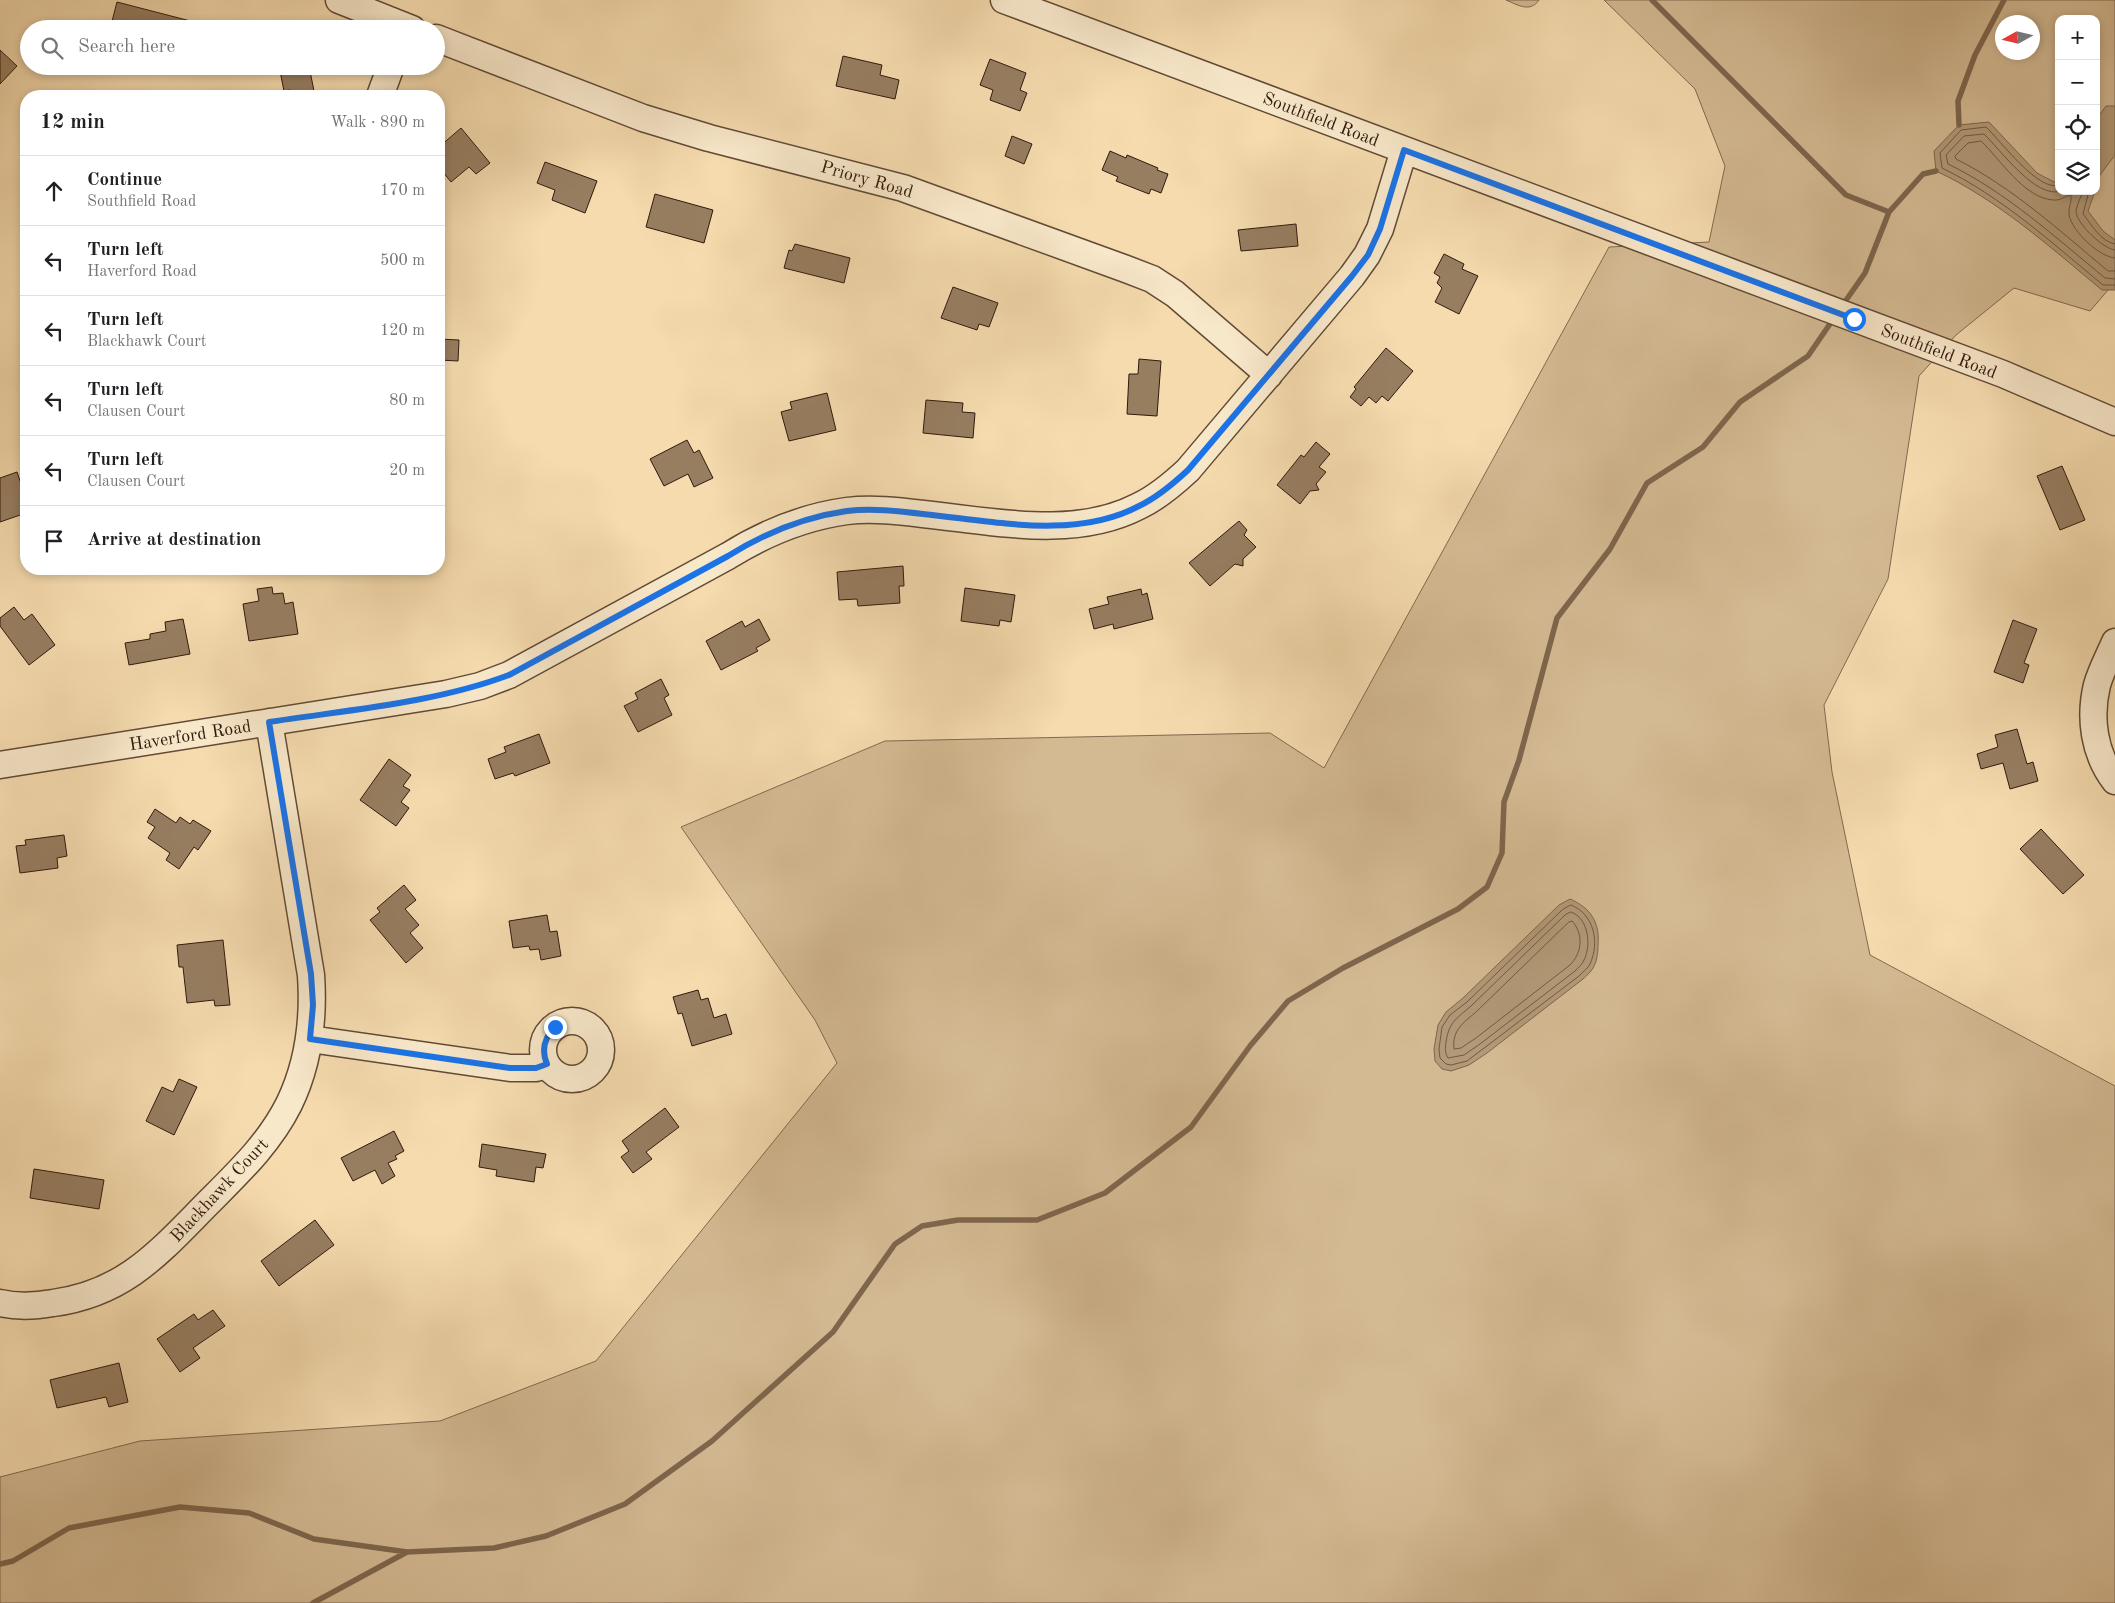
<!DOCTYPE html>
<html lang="en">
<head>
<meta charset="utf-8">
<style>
  body { margin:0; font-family:"Old Standard TT",serif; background:#f2f2f2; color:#202124 }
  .controls { position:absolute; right:15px; top:15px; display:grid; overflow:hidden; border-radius:10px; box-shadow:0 2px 8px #0003 }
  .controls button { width:45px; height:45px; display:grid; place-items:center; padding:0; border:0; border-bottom:1px solid #e0e0e0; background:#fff; color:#202124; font:25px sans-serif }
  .compass { position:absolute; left:1995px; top:15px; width:45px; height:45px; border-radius:50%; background:#fff; box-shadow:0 2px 8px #0003; rotate:262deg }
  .stop { position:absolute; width:15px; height:15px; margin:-11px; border:4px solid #1a73e8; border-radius:50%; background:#fff }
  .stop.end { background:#1a73e8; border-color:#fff; box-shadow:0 1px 5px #0008 }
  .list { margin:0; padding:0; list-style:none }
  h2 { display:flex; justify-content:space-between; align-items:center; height:65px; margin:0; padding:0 20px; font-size:21px }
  h2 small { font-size:16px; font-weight:400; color:#757577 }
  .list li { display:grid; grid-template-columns:32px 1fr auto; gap:15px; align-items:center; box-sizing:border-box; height:70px; padding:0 20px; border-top:1px solid #e0e0e0 }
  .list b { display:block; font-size:19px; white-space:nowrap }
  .list p { margin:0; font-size:16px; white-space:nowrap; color:#757577 }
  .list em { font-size:16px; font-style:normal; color:#757577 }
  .icon { flex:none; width:28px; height:28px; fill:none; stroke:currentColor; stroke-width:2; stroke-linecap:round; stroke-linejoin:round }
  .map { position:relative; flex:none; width:2115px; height:1603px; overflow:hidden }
  .search { position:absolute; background:#fff; box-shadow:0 2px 8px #0003; left:20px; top:20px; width:425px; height:55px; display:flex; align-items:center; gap:12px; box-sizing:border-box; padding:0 18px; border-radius:28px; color:#757577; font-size:19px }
  .panel { position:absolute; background:#fff; box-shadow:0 2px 8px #0003; left:20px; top:90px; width:425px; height:485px; border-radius:20px }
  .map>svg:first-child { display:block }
  .green { fill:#d4ba93; stroke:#826a50; fill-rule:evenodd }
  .water { fill:#b29977; stroke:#7e664d }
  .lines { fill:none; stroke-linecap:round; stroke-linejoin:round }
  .shore { stroke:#725942; stroke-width:1 }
  .stream { stroke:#7e664d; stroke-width:5.5 }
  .building { fill:#977e61; stroke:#31190d }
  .minor-casing { stroke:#624a35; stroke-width:29 }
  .minor { stroke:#f8e8ca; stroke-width:26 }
  .route { stroke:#1a73e8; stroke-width:6 }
  .labels { text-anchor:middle; stroke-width:4.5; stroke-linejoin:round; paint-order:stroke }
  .street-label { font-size:18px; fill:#31190d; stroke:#f8e8ca }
</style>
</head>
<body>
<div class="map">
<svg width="2115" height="1603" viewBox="0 0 2115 1603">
  <rect width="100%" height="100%" fill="#f5dbae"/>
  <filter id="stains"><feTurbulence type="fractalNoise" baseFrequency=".004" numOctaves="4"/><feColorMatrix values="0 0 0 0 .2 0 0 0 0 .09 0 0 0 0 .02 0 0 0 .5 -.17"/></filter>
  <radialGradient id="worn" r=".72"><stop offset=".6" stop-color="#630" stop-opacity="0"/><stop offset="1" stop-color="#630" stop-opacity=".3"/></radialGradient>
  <path class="green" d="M1506,0h33c-9,13 -21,5 -33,0z
    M1604,0h511v282l-25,29 -76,-23 -58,47 -37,41 -31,203 -64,126 8,67 38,183 245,131v517h-2115v-126l140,-36 300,-20 156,-60 241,-298 -22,-43 -134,-193 204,-86 385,-8 54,35 285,-521 100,-5 16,-76 -30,-77zM2059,19h37v172h-37zM2002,22h30v30h-30z"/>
  <path class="water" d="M2106,106h9v49l-15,20 -4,12v-67z
    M1989,122l48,51 17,9 5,-2v11h36l-7,20 15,20 12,9v50h-13c-52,-43 -104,-90 -166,-119l-2,-20 25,-26z
    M1570,899c21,9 30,24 28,46 0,7 -1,17 -5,23 -2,4 -7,8 -10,11l-96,74 -18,12 -18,6 -9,-2 -7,-8 -1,-12 4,-24 8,-13 17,-14 96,-93z"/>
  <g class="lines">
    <path class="shore" d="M2059,185c-20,8 -59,-45 -73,-58l-25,3 -21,23 2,15c60,29 110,75 161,117h12
      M2061,191c-25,9 -61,-42 -77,-57l-20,2 -18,19 2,9c58,28 107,73 157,114l10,1
      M2083,191c-2,6 -6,13 -7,20 0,12 27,38 39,39
      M2089,191l-6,23c8,10 18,28 32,30
      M2115,258c-16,-1 -43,-27 -46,-43 -1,-7 3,-13 2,-20 -6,1 -11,6 -18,5 -29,-2 -53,-41 -72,-59l-13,2 -13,13 1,3c56,28 104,72 152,112h7
      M1571,905c23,9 29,37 19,59 -2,4 -7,8 -11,12l-112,85 -16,4 -5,-1 -6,-6 -1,-9 3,-22 8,-12 17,-13 95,-92z
      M1571,912c18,6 21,35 12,50 -2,3 -5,6 -8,9l-95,73 -16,11 -16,3c-3,-5 -3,-9 -2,-16 3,-20 10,-23 25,-36l94,-91z
      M1569,922l3,-1c12,13 10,32 -2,44l-94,73 -15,10 -7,1c-2,-19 9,-26 22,-37z"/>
    <path class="stream" d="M1652,0l194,195 43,17
      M1959,125l-1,-24 17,-46 29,-55
      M1842,306l23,-33 24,-61 34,-38 13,-3
      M0,1564l13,-3 56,-33 111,-21 69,6 65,26 93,13 87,-4 52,-12 79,-32 87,-63 121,-109 62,-88 27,-18 36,-6h79l68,-27 86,-66 59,-81 38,-45 55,-33 115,-59 29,-22 15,-34 2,-51 15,-42 38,-142 53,-69 37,-66 56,-36 37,-45 68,-46 26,-38
      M313,1603l94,-51"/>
  </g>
  <path class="building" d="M117,2l85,22v5h-92z
    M0,50l17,16 -17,18z
    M843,56l39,9 -2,10 19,5 -4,19 -59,-13z
    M990,59l36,14 -6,17 7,3 -7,18 -30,-11 3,-10 -13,-5z
    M279,66h30l6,30h-23l-2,-6 -6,1z
    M461,128l29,35 -14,11 -7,-7 -18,15 -12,-15v-20z
    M1012,136l20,8 -8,20 -19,-8z
    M1110,151l16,7 1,-3 31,13 -1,2 11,4 -7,19 -10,-4 -2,5 -33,-13 2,-4 -16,-7z
    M545,162l52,19 -12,32 -33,-13 3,-10 -18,-7z
    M655,194l58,16 -9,33 -58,-16z
    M1296,224l2,22 -57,5 -3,-21z
    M795,244l55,14 -6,25 -60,-15 5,-18 3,1z
    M1444,254l20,10 -2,5 16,7 -19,38 -24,-12 7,-14 -5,-5 3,-6 -6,-4z
    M953,287l45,16 -9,24 -10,-3 -2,6 -36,-12z
    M439,339l20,1 -1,21 -19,-1z
    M1386,348l27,23 -25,30 -6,-5 -6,7 -7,-6 -8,9 -11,-9 6,-8 -2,-2z
    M1139,359l22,2 -4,55 -30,-2 2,-40h9z
    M827,393l9,37 -47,11 -8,-29 11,-3 -2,-7z
    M926,400l37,3 -1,9 13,1 -2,25 -50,-5z
    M687,440l7,13 5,-3 14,28 -19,9 -6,-13 -24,12 -14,-27z
    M1316,442l14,12 -11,13 7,5 -10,12 3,6 -9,1 -10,13 -23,-19 24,-30 3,2z
    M2062,466l23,54 -25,10 -23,-54z
    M17,472l9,26v15l-26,9v-44z
    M1239,521l8,9 -3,5 12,12 -13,12v7l-8,-2 -25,22 -21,-23z
    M903,566l1,20h-5l1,17 -42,3 -1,-7 -18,1 -2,-28z
    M272,587l1,7 10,-1 2,11 8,-2 5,32 -49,7 -6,-37 16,-3 -2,-12z
    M965,588l50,7 -4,27 -11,-2 -1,6 -38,-5z
    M1141,589l1,6 5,-2 6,26 -39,10 -1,-5 -19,5 -5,-20 20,-5 -2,-7z
    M14,607l10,13 8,-6 23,31 -26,20 -29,-39v-8z
    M183,619l7,35 -61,11 -4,-22 25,-4v-5l16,-3 -1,-9z
    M759,619l11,21 -14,8 2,3 -37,19 -15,-29 36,-20 3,6z
    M2013,620l24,9 -13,34 5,2 -6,18 -29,-11z
    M661,679l8,16 -5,3 8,17 -34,17 -14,-26 14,-7 -3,-6z
    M2017,729l10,35 6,-2 5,19 -28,8 -7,-26 -22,6 -4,-15 21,-7 -3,-12z
    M539,734l11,29 -35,13 -2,-3 -18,6 -7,-20 18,-7 -2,-5z
    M389,759l22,16 -8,11 7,4 -9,12 8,6 -13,18 -36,-26z
    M155,809l21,14 4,-6 10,7 3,-4 18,11 -13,19 -4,-3 -15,22 -13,-9 4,-7 -22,-15 7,-11 -8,-5z
    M2041,829l43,46 -21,19 -43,-45z
    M64,835l3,21 -10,2 1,10 -38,5 -4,-27 10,-1 -1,-5z
    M404,885l12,15 -11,9 14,16 -9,8 13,15 -17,15 -36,-43 10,-8 -3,-4z
    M547,915l3,17 7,-1 4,25 -20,4 -2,-11 -9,1 -1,-4 -16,2 -4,-27z
    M223,940l7,65 -15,1 -1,-6 -27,3 -4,-36h-4l-2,-22z
    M698,990l3,10 7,-2 6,20 12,-4 6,20 -40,12 -10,-33 -4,1 -5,-17z
    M179,1079l18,8 -23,48 -28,-14 16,-34 11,5z
    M665,1108l14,19 -33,25 6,7 -19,14 -12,-16 8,-6 -7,-10z
    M394,1131l10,20 -9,5 2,3 -9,4 7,13 -13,8 -7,-14 -22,11 -12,-23z
    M482,1144l64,10 -3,14 -7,-1 -2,15 -38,-6 1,-6 -18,-3z
    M34,1169l70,11 -5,29 -69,-11z
    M315,1220l19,25 -55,41 -18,-25z
    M213,1310l12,16 -32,22 7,10 -20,14 -23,-33 37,-25 4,6z
    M119,1363l9,39 -19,5 -3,-10 -49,11 -7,-28z"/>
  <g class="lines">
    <g class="minor-casing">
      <path id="minor" d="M339,0l73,29
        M1004,0l999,374 112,48
        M436,38l207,80 66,20 194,50 223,81 26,10 23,15 94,81
        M380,96l11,-30
        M2115,642c-6,14 -14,29 -18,43 -8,33 -3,69 18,96
        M0,765l446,-71 34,-8 29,-11 219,-119c37,-23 75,-39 119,-45 25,-3 51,0 76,3 70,7 151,26 216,-8 19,-9 34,-22 49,-36l164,-194 15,-21 13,-26 24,-79
        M543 1050a29 29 0 1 1 58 0a29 29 0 1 1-58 0Z
        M310,1039l200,29h26l11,-3
        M0,1303c17,4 36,3 53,0 74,-10 108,-53 158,-103 30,-30 59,-58 78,-96 20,-41 25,-85 22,-129l-42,-253"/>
    </g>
    <use href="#minor" class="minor"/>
  </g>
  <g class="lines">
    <path class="route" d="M555,1027c-11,11 -14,23 -8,37l-11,4h-26l-200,-29 3,-34 -2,-31 -42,-252c78,-12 166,-19 240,-47l219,-119c37,-23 75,-39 119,-45 25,-3 51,0 76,3 70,7 152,26 216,-8 19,-9 34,-22 49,-36l164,-194 16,-21 12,-26 24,-79 450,169"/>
  </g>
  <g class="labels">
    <g class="street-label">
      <text transform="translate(1321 119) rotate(21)" y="6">Southfield Road</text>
      <text transform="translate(867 179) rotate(16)" y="6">Priory Road</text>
      <text transform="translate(1939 351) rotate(21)" y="6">Southfield Road</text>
      <text transform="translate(190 735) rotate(-9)" y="6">Haverford Road</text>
      <text transform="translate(219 1190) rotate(-47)" y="6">Blackhawk Court</text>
    </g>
  </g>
  <rect width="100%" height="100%" filter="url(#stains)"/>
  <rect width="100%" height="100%" fill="url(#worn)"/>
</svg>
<div class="controls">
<button>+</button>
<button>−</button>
<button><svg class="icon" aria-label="locate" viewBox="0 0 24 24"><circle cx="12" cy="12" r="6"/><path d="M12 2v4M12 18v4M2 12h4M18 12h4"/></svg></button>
<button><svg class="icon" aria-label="layers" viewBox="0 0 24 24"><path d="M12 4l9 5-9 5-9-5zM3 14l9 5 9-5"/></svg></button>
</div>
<svg class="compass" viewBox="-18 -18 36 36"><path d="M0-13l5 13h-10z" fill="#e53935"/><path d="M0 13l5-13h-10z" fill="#757577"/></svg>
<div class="stop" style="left:1854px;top:319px"></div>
<div class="stop end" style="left:555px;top:1027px"></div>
<div class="search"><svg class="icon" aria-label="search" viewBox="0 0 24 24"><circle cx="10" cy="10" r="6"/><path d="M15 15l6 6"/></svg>Search here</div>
<section class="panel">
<h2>12 min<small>Walk · 890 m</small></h2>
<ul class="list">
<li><svg class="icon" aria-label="ahead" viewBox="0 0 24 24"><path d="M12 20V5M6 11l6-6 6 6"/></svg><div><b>Continue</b><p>Southfield Road</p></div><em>170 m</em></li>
<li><svg class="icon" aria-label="left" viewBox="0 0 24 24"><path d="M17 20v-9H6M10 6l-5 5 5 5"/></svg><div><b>Turn left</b><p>Haverford Road</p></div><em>500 m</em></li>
<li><svg class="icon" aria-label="left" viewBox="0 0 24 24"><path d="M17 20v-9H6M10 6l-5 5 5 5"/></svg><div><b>Turn left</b><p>Blackhawk Court</p></div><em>120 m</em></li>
<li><svg class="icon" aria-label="left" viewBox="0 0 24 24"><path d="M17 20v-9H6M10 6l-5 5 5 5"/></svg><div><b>Turn left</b><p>Clausen Court</p></div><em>80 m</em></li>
<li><svg class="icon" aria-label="left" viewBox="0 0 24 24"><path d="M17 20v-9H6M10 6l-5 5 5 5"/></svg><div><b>Turn left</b><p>Clausen Court</p></div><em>20 m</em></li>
<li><svg class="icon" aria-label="arrive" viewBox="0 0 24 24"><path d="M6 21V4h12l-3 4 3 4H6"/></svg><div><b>Arrive at destination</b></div></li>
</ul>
</section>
</div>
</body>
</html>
